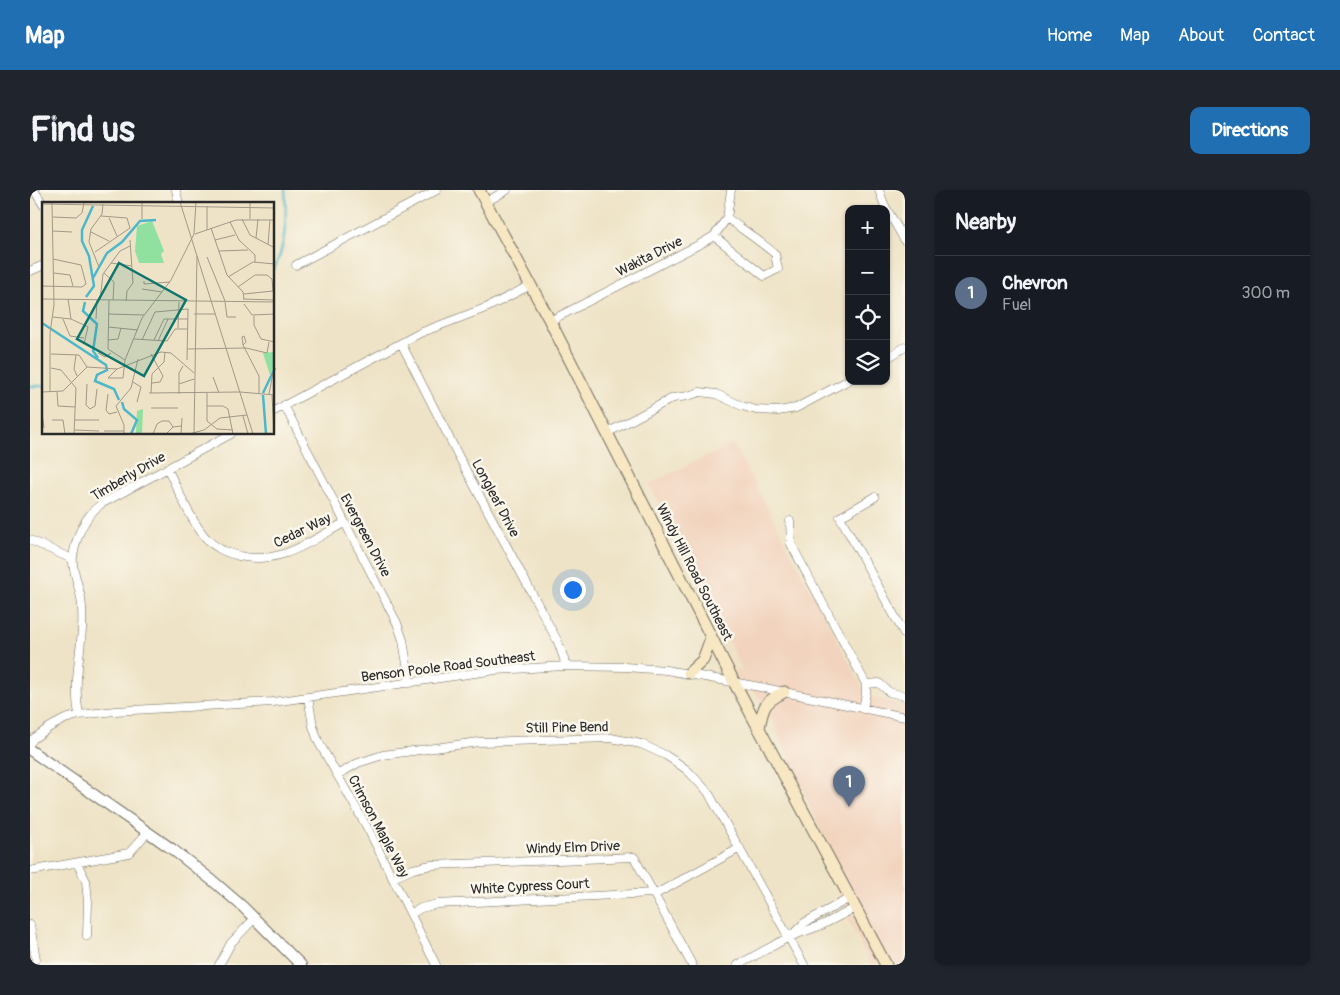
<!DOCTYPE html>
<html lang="en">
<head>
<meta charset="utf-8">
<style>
  body { margin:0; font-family:Pangolin,sans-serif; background:#20242c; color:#f1f3f6 }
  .controls { position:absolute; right:15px; top:15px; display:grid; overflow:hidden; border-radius:10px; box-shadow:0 1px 4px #0004 }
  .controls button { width:45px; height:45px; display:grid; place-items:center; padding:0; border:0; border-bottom:1px solid #363941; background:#171b24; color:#f1f3f6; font:25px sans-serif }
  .you { position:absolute; left:542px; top:399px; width:18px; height:18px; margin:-12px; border:4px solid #fff; border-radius:50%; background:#1a73e8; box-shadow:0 0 0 8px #1a73e833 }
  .badge { display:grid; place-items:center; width:32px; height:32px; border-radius:50%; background:#1f6fb2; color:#fff; font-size:16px; font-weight:700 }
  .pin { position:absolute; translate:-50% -41px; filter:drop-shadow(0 1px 2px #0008) }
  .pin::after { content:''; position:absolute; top:26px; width:18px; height:15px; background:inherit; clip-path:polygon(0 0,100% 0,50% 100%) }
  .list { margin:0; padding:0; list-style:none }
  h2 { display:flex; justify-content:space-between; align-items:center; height:65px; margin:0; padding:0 20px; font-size:21px }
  h2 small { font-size:16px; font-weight:400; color:#9ea1a6 }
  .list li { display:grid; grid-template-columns:32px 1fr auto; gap:15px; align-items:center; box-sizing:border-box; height:75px; padding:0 20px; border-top:1px solid #363941 }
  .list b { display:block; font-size:19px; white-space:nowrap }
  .list p { margin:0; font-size:16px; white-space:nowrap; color:#9ea1a6 }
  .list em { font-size:16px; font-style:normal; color:#9ea1a6 }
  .icon { flex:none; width:28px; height:28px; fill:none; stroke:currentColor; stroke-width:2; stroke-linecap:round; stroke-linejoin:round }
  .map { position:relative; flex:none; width:875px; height:775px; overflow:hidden; border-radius:10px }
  header { display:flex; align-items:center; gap:30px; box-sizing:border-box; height:70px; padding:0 25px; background:#1f6fb2; color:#fff }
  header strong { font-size:24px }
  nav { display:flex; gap:28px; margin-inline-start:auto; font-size:18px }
  .intro { display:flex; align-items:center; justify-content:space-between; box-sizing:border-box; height:120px; padding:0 30px }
  h1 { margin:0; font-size:35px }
  .button { padding:12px 22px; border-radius:10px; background:#1f6fb2; color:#fff; font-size:18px; font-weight:700 }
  main { display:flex; gap:30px; padding:0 30px }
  aside { flex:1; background:#171b24; border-radius:10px; box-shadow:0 1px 4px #0004 }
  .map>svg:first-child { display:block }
  .built { fill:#f2d4be }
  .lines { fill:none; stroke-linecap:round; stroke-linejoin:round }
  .stream { stroke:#4cb7ca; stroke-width:2.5 }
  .minor-casing { stroke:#6f6b61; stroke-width:9 }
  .tertiary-casing { stroke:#6f6b61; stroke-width:12 }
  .secondary-casing { stroke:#6f6b61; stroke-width:13 }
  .minor { stroke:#fff; stroke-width:8 }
  .tertiary { stroke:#fff; stroke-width:10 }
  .secondary { stroke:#f7e8c3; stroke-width:11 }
  .labels { text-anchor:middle; stroke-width:5; stroke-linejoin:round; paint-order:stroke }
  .street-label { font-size:14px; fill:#2b2b2b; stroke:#fbf7ec }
  .inset-river { fill:none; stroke:#4cb7ca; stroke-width:2.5 }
  .inset-road { fill:none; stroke:#a09988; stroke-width:1 }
  .view { fill:#0f766e; fill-opacity:0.15; stroke:#0f766e; stroke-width:2.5 }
  .inset-edge { fill:none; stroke:#2b2b2b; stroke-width:2.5 }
</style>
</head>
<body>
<header>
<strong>Map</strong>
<nav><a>Home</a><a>Map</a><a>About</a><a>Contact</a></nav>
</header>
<div class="intro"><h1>Find us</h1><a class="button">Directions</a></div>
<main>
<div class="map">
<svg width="875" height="775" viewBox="0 0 875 775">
  <rect width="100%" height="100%" fill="#fbf7ec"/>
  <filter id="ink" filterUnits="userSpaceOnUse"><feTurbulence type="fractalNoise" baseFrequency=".02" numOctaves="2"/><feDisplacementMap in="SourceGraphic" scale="10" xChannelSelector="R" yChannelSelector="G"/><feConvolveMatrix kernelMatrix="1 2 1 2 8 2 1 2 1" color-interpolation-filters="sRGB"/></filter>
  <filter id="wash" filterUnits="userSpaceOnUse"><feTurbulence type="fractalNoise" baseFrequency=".0096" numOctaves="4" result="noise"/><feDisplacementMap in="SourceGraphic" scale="20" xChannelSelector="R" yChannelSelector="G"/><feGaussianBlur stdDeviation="1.12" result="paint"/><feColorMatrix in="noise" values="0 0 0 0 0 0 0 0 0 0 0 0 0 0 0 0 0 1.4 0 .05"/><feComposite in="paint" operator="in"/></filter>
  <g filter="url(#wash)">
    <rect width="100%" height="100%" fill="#eee3c6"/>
    <path class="built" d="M703,253l134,253 38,10v259h-34l-23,-45 -33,-103 -44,-100 -14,-23 -43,-27 29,4 -94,-187z"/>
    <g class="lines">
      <path class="stream" d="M244,79c12,-23 13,-53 11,-79
        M0,196h14"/>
    </g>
  </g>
  <g filter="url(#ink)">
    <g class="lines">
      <g class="minor-casing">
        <path id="minor" d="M4,0l10,16
          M146,0l3,14
          M849,0l5,14 21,37
          M456,12l21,-12
          M684,46l50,40 14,-7 -3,-15c-15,-13 -32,-24 -48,-36
          M266,75l141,-75
          M0,81l14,-6
          M520,131l152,-78 12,-7 13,-18 4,-28
          M371,153l58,114 99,185 6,17 1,7
          M856,169l19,-12
          M254,215l113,218 6,17 7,43
          M244,221l146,-78 68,-26 43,-22
          M577,243l66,-35 15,-2 12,-4 16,2 26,12 14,4 22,1 18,-3 53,-28
          M137,278c12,23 22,50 39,70 9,10 20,15 33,18 42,9 70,-14 105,-33
          M845,307l-35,20 65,118
          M760,331l1,23 75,140v9l-3,16
          M0,350l42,19
          M836,494l13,-1 10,9 16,4
          M278,507l5,29 5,15 50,88 68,136
          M49,525c-8,-41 8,-77 2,-117 -2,-11 -10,-32 -8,-41 3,-20 11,-40 28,-53l130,-70
          M0,553l3,-4 17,-12 15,-8 14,-4 36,-4 158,-9 223,-32 69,-4 60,1 41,3 94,17 145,30
          M307,585l21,-12 25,-8 96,-13 132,-4 30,6 24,11 11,7 11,8 21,22 96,173
          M47,673l9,18 2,21 -1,34
          M0,681l99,-18 19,-21
          M363,688l20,-9 18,-4 203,-8 58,108
          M624,705l86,-47
          M381,724l10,-6 16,-4 216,-11
          M0,735l6,34
          M761,746l13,-13 46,-25
          M189,775l12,-22 24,-25
          M708,775l51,-28 33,-12 33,-17"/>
      </g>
      <g class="tertiary-casing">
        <path id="tertiary" d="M0,560l142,99 41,32 29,25 59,59"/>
      </g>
      <g class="secondary-casing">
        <path id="secondary" d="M449,0l71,131 184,361 152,283
          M659,483l14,-13 8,-22
          M729,538c4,-21 5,-26 25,-36"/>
      </g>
      <use href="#minor" class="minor"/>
      <use href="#tertiary" class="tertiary"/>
      <use href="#secondary" class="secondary"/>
    </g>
  </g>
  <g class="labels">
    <g class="street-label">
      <text transform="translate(619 66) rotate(-27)" y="5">Wakita Drive</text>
      <text transform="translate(98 286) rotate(-30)" y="5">Timberly Drive</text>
      <text transform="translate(466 308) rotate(62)" y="5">Longleaf Drive</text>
      <text transform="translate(272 340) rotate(-26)" y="5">Cedar Way</text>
      <text transform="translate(336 345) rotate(62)" y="5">Evergreen Drive</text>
      <text transform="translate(665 382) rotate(63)" y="5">Windy Hill Road Southeast</text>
      <text transform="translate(418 476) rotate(-7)" y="5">Benson Poole Road Southeast</text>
      <text transform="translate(537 537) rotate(-1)" y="5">Still Pine Bend</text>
      <text transform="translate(349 636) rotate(62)" y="5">Crimson Maple Way</text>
      <text transform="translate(543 657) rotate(-2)" y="5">Windy Elm Drive</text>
      <text transform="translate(500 696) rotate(-3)" y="5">White Cypress Court</text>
    </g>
  </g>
  <g transform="translate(12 12)">
    <rect width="232" height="232" fill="#eee3c6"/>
    <path d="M110,19l12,30 -3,3 3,9h-25l-4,-12 2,-25zM232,150v15l-4,8 -7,-22zM101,207l-1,25h-6l1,-23z" fill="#90e0a0"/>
    <path class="inset-river" d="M51,76l14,-25 15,-11 18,-21 16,-1M44,95l8,-11 -5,-30 -7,-15v-11l11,-24M43,100l-2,9 14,13 -4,27 5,7M0,121l64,42 1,5 -10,5 -2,6 19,8 5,11M221,191l12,-25M221,193l3,39M80,200l2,7 13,11 -6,14"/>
    <path class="inset-road" d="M100,0v17M138,0l73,232M0,2l233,4M165,4v24M11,15l23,1 6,-5 2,-10M67,16l8,18M200,17l8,16 25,13M208,17v-17M188,20l9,18 16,15v7M169,26l16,47 16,17 1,7M11,29l19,1M49,30l18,9M153,32l41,-14h39M214,36l2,-19M173,38l20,-5M226,42l2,-24M177,49l29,-1M53,50l35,-24 -3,-10 -26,-2M165,55l18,44M69,61l21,3M57,65l-10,-25 2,-13 11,-15 1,-10M12,71l16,2 3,11M62,71l10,9 -1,18M186,75l25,-15 22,2M102,79v3l26,-2M0,84l40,1 4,-3 -5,-19 -28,-6M196,85l17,-12h12l5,4 1,12M100,87l20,3M202,92l29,-3M0,97l233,3M26,97l3,20M201,97l32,1M58,98l3,-26 17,-23 10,-5M67,98l-1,49 17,11M84,99l1,-10 6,-8 -3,-43M183,100l2,15h9M202,102l8,11 23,-1M66,112l36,1M152,112h21M212,114v9l7,14 14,3M11,115l18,2 17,8 -4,17M21,117l7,17 14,2M54,117l1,-19M66,125l30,3M136,126l1,-26M202,134l2,6 -3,3 -1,-8zM92,137l33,2 8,-12h13M66,138l10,-1 3,-11M100,138l13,-28 33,-3 -1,51M112,138l10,-21h24M116,139l10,-22M201,143l16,31v17M145,147l59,-1 21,5 2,-11M56,151l7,4 6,-4M9,152l28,1 8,12M109,152l12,22 -3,6 -8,1M34,153l-2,14 3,7M9,166l10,2 15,18 -2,46M75,167l-9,9h15l2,-18 17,-42 29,-38 23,-46 2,-32M171,175l6,16M91,180l8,5 -4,15M45,182l-1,21 4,4 5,-3 2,-17M137,182l15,-5M0,190l21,-1 24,-24 30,2 44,-17 10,1 23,20M8,190v-59l4,-28 -2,-102M15,190l1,14 17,1M107,191l91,-1 35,3M109,191l1,-19 12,-12 1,-10M165,191v28l10,8 16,1M66,192l-2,16 3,4 8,-2M137,192v-21l4,-7M227,192l4,-21M230,193l2,39M165,204h16l5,3 5,25M109,206h27M0,211l2,15M201,214l5,18M10,218h11l2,14M33,218h24M33,228l24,1M62,229h20M82,232v-9l-8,-19 15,-18 7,-29M111,232l4,-10 5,-3h7l4,6M124,232l7,-7 8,-1M139,232l1,-16M147,232l15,-4 16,-12 27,-3M152,232l3,-178"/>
    <path class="view" d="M77,61l67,37 -42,76 -67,-37z"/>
    <rect width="232" height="232" class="inset-edge"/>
  </g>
</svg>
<div class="controls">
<button>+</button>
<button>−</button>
<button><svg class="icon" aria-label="locate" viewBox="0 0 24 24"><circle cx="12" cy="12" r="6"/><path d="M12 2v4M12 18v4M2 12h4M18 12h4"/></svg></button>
<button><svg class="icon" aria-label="layers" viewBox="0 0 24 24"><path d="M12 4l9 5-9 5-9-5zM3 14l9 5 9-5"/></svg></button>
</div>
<div class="you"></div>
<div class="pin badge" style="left:819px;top:617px;background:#5c6f8a">1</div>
</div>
<aside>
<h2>Nearby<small></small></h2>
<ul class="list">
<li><span class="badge" style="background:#5c6f8a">1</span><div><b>Chevron</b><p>Fuel</p></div><em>300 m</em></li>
</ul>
</aside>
</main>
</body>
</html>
